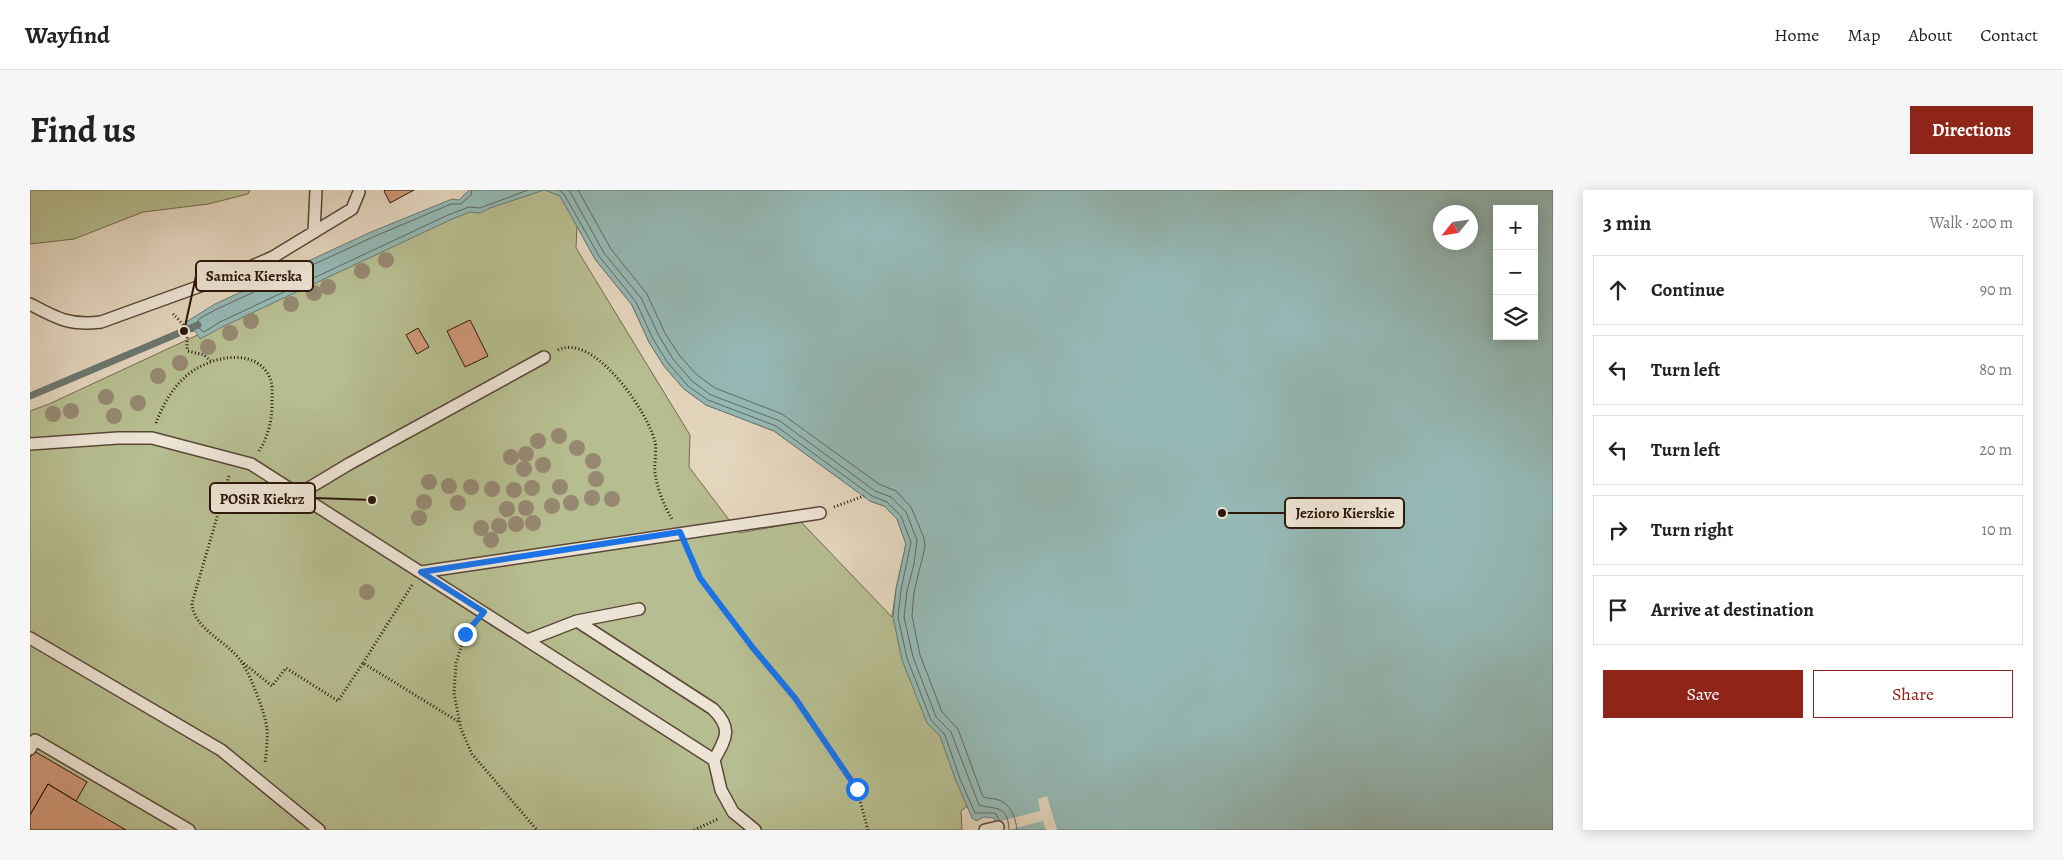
<!DOCTYPE html>
<html lang="en">
<head>
<meta charset="utf-8">
<style>
  body { margin:0; font-family:Alegreya,serif; background:#f6f6f6; color:#222 }
  .controls { position:absolute; right:15px; top:15px; display:grid; overflow:hidden; border-radius:0px; box-shadow:0 2px 12px #0003 }
  .controls button { width:45px; height:45px; display:grid; place-items:center; padding:0; border:0; border-bottom:1px solid #e0e0e0; background:#fff; color:#222; font:25px sans-serif }
  .compass { position:absolute; left:1403px; top:15px; width:45px; height:45px; border-radius:50%; background:#fff; box-shadow:0 2px 12px #0003; rotate:240deg }
  .stop { position:absolute; width:15px; height:15px; margin:-11px; border:4px solid #1a73e8; border-radius:50%; background:#fff }
  .stop.end { background:#1a73e8; border-color:#fff; box-shadow:0 1px 5px #0008 }
  .list { margin:0; padding:0; list-style:none }
  h2 { display:flex; justify-content:space-between; align-items:center; height:65px; margin:0; padding:0 20px; font-size:21px }
  h2 small { font-size:16px; font-weight:400; color:#767676 }
  .list li { display:grid; grid-template-columns:32px 1fr auto; gap:15px; align-items:center; box-sizing:border-box; height:70px; margin:0 10px 10px; padding:0 10px; border:1px solid #e0e0e0; border-radius:0px }
  .list b { display:block; font-size:19px; white-space:nowrap }
  .list em { font-size:16px; font-style:normal; color:#767676 }
  .actions { display:flex; gap:10px; padding:15px 20px }
  .actions a { flex:1; padding:11px 0; border:1px solid #8f2418; border-radius:0px; text-align:center; font-size:18px; color:#8f2418 }
  .actions .main { background:#8f2418; color:#fff }
  .icon { flex:none; width:28px; height:28px; fill:none; stroke:currentColor; stroke-width:2; stroke-linecap:round; stroke-linejoin:round }
  .map { position:relative; flex:none; width:1523px; height:640px; overflow:hidden; border-radius:0px }
  header { display:flex; align-items:center; gap:30px; box-sizing:border-box; height:70px; padding:0 25px; background:#fff; border-bottom:1px solid #e0e0e0 }
  header strong { font-size:24px }
  nav { display:flex; gap:28px; margin-inline-start:auto; font-size:18px }
  .intro { display:flex; align-items:center; justify-content:space-between; box-sizing:border-box; height:120px; padding:0 30px }
  h1 { margin:0; font-size:35px }
  .button { padding:12px 22px; border-radius:0px; background:#8f2418; color:#fff; font-size:18px; font-weight:700 }
  main { display:flex; gap:30px; padding:0 30px }
  aside { flex:1; background:#fff; border-radius:0px; box-shadow:0 2px 12px #0003 }
  .map>svg:first-child { display:block }
  .green { fill:#b6bd90; stroke:#726a4d }
  .water { fill:#95b9b5; stroke:#6b7871; fill-rule:evenodd }
  .pier { fill:#e4d6be }
  .lines { fill:none; stroke-linecap:round; stroke-linejoin:round }
  .shore { stroke:#616860; stroke-width:1 }
  .stream { stroke:#6b7871; stroke-width:7 }
  .building { fill:#d09878; stroke:#2d170a }
  .service-casing { stroke:#5b4737; stroke-width:14 }
  .path { stroke:#2d170a; stroke-width:3; stroke-dasharray:1 2.5; stroke-linecap:butt }
  .service { stroke:#ede4d5; stroke-width:11 }
  .tree { fill:#968871 }
  .route { stroke:#1a73e8; stroke-width:6 }
  .leader { fill:none; stroke:#2d170a; stroke-width:2 }
  .callout-dot { fill:#2d170a; stroke:#ede4d5; stroke-width:2 }
  .callout { fill:#ede4d5; stroke:#2d170a; stroke-width:2 }
  .callout-label { font-size:15px; text-anchor:middle; font-weight:bold; fill:#2d170a }
</style>
</head>
<body>
<header>
<strong>Wayfind</strong>
<nav><a>Home</a><a>Map</a><a>About</a><a>Contact</a></nav>
</header>
<div class="intro"><h1>Find us</h1><a class="button">Directions</a></div>
<main>
<div class="map">
<svg width="1523" height="640" viewBox="0 0 1523 640">
  <rect width="100%" height="100%" fill="#e4d6be"/>
  <filter id="stains"><feTurbulence type="fractalNoise" baseFrequency=".004" numOctaves="4"/><feColorMatrix values="0 0 0 0 .2 0 0 0 0 .09 0 0 0 0 .02 0 0 0 .5 -.17"/></filter>
  <radialGradient id="worn" r=".72"><stop offset=".6" stop-color="#630" stop-opacity="0"/><stop offset="1" stop-color="#630" stop-opacity=".3"/></radialGradient>
  <path class="green" d="M0,0h220l-2,4 -40,10 -65,8 -69,27 -44,5z
    M461,0h182l185,302 -84,-61 -68,-26 -22,-16 -20,-23 -15,-24 -17,-37 -37,-46 -18,-33 -1,22 114,187 -1,32 50,66 62,-11 91,95 4,-28 10,-45 -9,-25 -13,-13 -14,-5 59,-24 49,321 -17,13 1,19h-932v-419l19,-7 433,-201z"/>
  <path class="water" d="M439,0h75l-54,18 -10,5 -10,-1 -20,8 -228,107 -22,12 -5,-8 -4,1 -5,-10 29,-18 156,-72 81,-33 7,1z
    M515,0h1008v640h-554l-5,-12 -10,-1 -8,4 -4,-3 -16,-37 -16,-45 -13,-13 -25,-63 -9,-43 3,-28 10,-45 -9,-25 -13,-13 -14,-5 -96,-70 -68,-26 -22,-16 -20,-23 -15,-24 -17,-37 -37,-46 -35,-63zM1467,19h37v127h-37zM1410,22h30v30h-30z"/>
  <path class="pier" d="M1017,606l10,34h-11l-3,-9 -35,9h-12l-3,-7 47,-12 -2,-12z"/>
  <g class="lines">
    <path class="shore" d="M442,0l-1,5 -10,9h-10l-78,33 -156,72 -17,9 -5,7 9,7 16,-10 228,-107 21,-8 11,1 48,-18
      M529,0l5,4 35,62 37,46 17,37 15,24 20,23 20,14 68,26 96,70 15,6 14,14 10,26 -10,48 -3,27 9,41 24,62 14,15 15,44 15,34h20l5,8
      M539,0l35,63 37,45 18,38 14,23 19,22 19,14 69,26 95,70 16,6 15,15 11,28 -3,24 -7,27 -3,26 9,40 23,60 15,15 28,73c17,5 29,-1 30,25
      M548,0l33,59 36,45 18,39 14,22 18,20 18,13 67,26 97,70 17,7 15,16 13,31 1,9 -11,45 -2,24 8,39 22,57 16,17 25,68c5,2 11,1 16,3 12,4 17,19 18,30"/>
    <path class="stream" d="M0,206l168,-71"/>
  </g>
  <path class="building" d="M384,0l-24,13 -6,-12 1,-1z
    M440,130l18,36 -23,11 -18,-36z
    M388,138l11,19 -12,7 -11,-19z
    M4,561l53,31 -11,19 -28,-17 -18,31v-57z
    M18,594l28,17 50,29h-96v-15z"/>
  <g class="lines">
    <g class="service-casing">
      <path id="service" d="M284,42l2,-42
        M0,114c26,14 40,22 71,18l138,-50 34,-15 79,-48 7,-17
        M0,254l88,-6h34l99,26 463,296 7,30 12,22 22,18
        M269,304l50,-30 195,-107
        M391,382l399,-59
        M547,431l62,-12
        M0,448l191,112 98,80
        M498,450l49,-19 136,88c20,20 13,29 1,51
        M0,559l5,-9 154,90
        M955,640l13,-3"/>
    </g>
    <path class="path" d="M143,124c5,5 13,12 14,20 1,6 -1,11 1,17l16,4 8,7
      M528,160c36,-18 90,62 97,92 2,10 -1,21 0,31 2,15 9,33 17,46
      M126,233c6,-16 15,-33 28,-45 20,-20 71,-34 86,0 3,8 2,17 2,26 0,17 -4,33 -13,47
      M199,286l-37,127c1,26 35,38 49,58 9,13 24,51 26,68 1,11 -1,24 -2,35
      M804,317l30,-11
      M658,359l13,29 52,70 42,50 62,91 11,41
      M444,435l-9,10 -9,28 -2,30 7,36 11,25 65,76
      M211,471l31,25 14,-18 52,33 25,-38 96,59
      M333,473l49,-78
      M664,640l24,-11"/>
    <use href="#service" class="service"/>
  </g>
  <g class="tree">
    <circle cx="356" cy="70" r="8"/>
    <circle cx="332" cy="81" r="8"/>
    <circle cx="298" cy="97" r="8"/>
    <circle cx="284" cy="103" r="8"/>
    <circle cx="261" cy="114" r="8"/>
    <circle cx="221" cy="131" r="8"/>
    <circle cx="200" cy="143" r="8"/>
    <circle cx="178" cy="157" r="8"/>
    <circle cx="150" cy="173" r="8"/>
    <circle cx="128" cy="186" r="8"/>
    <circle cx="76" cy="207" r="8"/>
    <circle cx="108" cy="213" r="8"/>
    <circle cx="41" cy="221" r="8"/>
    <circle cx="23" cy="224" r="8"/>
    <circle cx="84" cy="226" r="8"/>
    <circle cx="529" cy="246" r="8"/>
    <circle cx="508" cy="251" r="8"/>
    <circle cx="547" cy="258" r="8"/>
    <circle cx="496" cy="264" r="8"/>
    <circle cx="481" cy="267" r="8"/>
    <circle cx="563" cy="271" r="8"/>
    <circle cx="513" cy="275" r="8"/>
    <circle cx="494" cy="279" r="8"/>
    <circle cx="566" cy="289" r="8"/>
    <circle cx="399" cy="292" r="8"/>
    <circle cx="419" cy="296" r="8"/>
    <circle cx="441" cy="297" r="8"/>
    <circle cx="530" cy="297" r="8"/>
    <circle cx="502" cy="298" r="8"/>
    <circle cx="462" cy="299" r="8"/>
    <circle cx="484" cy="300" r="8"/>
    <circle cx="562" cy="308" r="8"/>
    <circle cx="582" cy="309" r="8"/>
    <circle cx="394" cy="312" r="8"/>
    <circle cx="428" cy="313" r="8"/>
    <circle cx="541" cy="313" r="8"/>
    <circle cx="522" cy="316" r="8"/>
    <circle cx="496" cy="318" r="8"/>
    <circle cx="477" cy="319" r="8"/>
    <circle cx="389" cy="328" r="8"/>
    <circle cx="503" cy="333" r="8"/>
    <circle cx="486" cy="334" r="8"/>
    <circle cx="469" cy="336" r="8"/>
    <circle cx="451" cy="338" r="8"/>
    <circle cx="461" cy="350" r="8"/>
    <circle cx="337" cy="402" r="8"/>
  </g>
  <g class="lines">
    <path class="route" d="M435,444l19,-22 -63,-40 259,-40 20,46 53,70 42,50 62,91"/>
  </g>
  <path class="leader" d="M154 141L166 86M342 310L285 308M1192 323L1255 323"/>
  <g class="callout-dot">
    <circle cx="154" cy="141" r="5"/>
    <circle cx="342" cy="310" r="5"/>
    <circle cx="1192" cy="323" r="5"/>
  </g>
  <g class="callout">
    <rect x="166" y="71" width="117" height="30" rx="5"/>
    <rect x="180" y="293" width="105" height="30" rx="5"/>
    <rect x="1255" y="308" width="119" height="30" rx="5"/>
  </g>
  <g class="callout-label">
    <text x="224" y="91">Samica Kierska</text>
    <text x="232" y="314">POSiR Kiekrz</text>
    <text x="1315" y="328">Jezioro Kierskie</text>
  </g>
  <rect width="100%" height="100%" filter="url(#stains)"/>
  <rect width="100%" height="100%" fill="url(#worn)"/>
</svg>
<div class="controls">
<button>+</button>
<button>−</button>
<button><svg class="icon" aria-label="layers" viewBox="0 0 24 24"><path d="M12 4l9 5-9 5-9-5zM3 14l9 5 9-5"/></svg></button>
</div>
<svg class="compass" viewBox="-18 -18 36 36"><path d="M0-13l5 13h-10z" fill="#e53935"/><path d="M0 13l5-13h-10z" fill="#767676"/></svg>
<div class="stop" style="left:827px;top:599px"></div>
<div class="stop end" style="left:435px;top:444px"></div>
</div>
<aside>
<h2>3 min<small>Walk · 200 m</small></h2>
<ul class="list">
<li><svg class="icon" aria-label="ahead" viewBox="0 0 24 24"><path d="M12 20V5M6 11l6-6 6 6"/></svg><div><b>Continue</b></div><em>90 m</em></li>
<li><svg class="icon" aria-label="left" viewBox="0 0 24 24"><path d="M17 20v-9H6M10 6l-5 5 5 5"/></svg><div><b>Turn left</b></div><em>80 m</em></li>
<li><svg class="icon" aria-label="left" viewBox="0 0 24 24"><path d="M17 20v-9H6M10 6l-5 5 5 5"/></svg><div><b>Turn left</b></div><em>20 m</em></li>
<li><svg class="icon" aria-label="right" viewBox="0 0 24 24"><path d="M7 20v-9h11M14 6l5 5-5 5"/></svg><div><b>Turn right</b></div><em>10 m</em></li>
<li><svg class="icon" aria-label="arrive" viewBox="0 0 24 24"><path d="M6 21V4h12l-3 4 3 4H6"/></svg><div><b>Arrive at destination</b></div></li>
</ul>
<div class="actions"><a class="main">Save</a><a>Share</a></div>
</aside>
</main>
</body>
</html>
